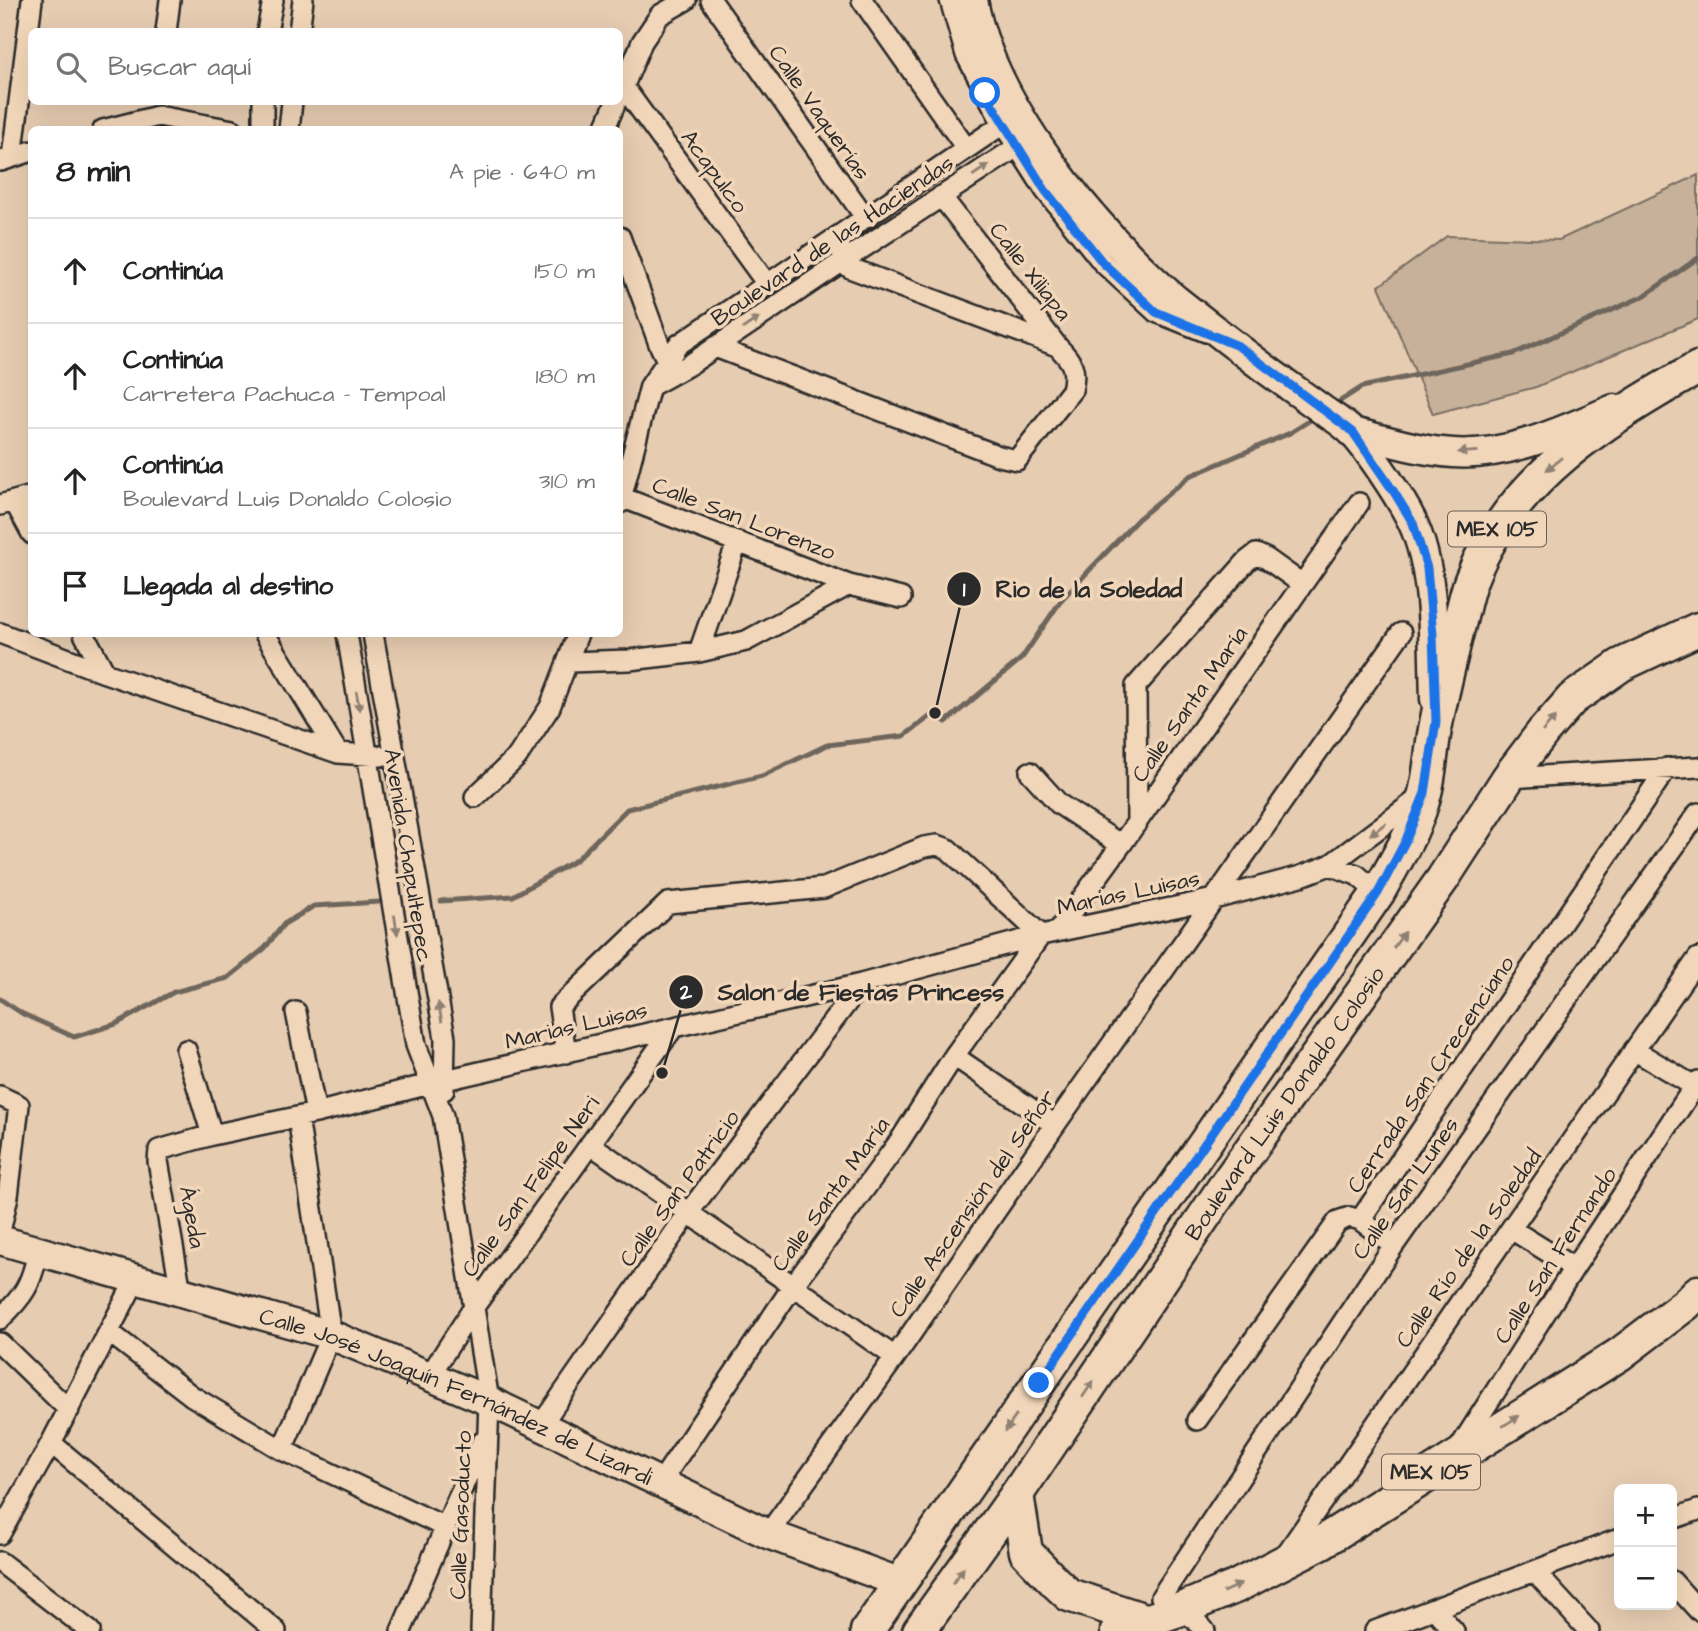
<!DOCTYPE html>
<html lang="es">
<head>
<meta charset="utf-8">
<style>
  body { margin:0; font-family:"Architects Daughter",sans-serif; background:#f6f6f6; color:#222 }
  .controls { position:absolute; right:21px; bottom:21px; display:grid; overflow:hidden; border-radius:10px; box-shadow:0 7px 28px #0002 }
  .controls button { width:63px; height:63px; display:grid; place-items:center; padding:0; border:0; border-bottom:2px solid #e0e0e0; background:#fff; color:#222; font:35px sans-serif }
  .stop { position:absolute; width:21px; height:21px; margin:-16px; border:5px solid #1a73e8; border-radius:50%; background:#fff }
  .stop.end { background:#1a73e8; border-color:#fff; box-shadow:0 2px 7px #0008 }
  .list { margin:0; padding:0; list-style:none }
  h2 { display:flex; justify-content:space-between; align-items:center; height:91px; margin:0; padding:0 28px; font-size:30px }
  h2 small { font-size:23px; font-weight:400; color:#767676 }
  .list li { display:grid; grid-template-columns:46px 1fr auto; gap:21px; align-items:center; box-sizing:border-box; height:105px; padding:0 28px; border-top:2px solid #e0e0e0 }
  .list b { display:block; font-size:26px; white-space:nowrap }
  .list p { margin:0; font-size:23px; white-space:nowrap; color:#767676 }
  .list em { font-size:23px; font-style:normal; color:#767676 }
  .icon { flex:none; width:38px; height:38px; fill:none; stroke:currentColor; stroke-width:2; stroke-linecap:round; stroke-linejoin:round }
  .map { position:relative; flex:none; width:1698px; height:1631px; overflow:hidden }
  .search { position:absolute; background:#fff; box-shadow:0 7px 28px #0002; left:28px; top:28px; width:595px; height:77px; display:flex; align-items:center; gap:18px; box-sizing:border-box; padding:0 24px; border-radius:10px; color:#767676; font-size:26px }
  .panel { position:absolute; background:#fff; box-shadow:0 7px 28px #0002; left:28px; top:126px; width:595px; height:511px; border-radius:10px }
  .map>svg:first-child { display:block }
  .green { fill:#c7b19a; stroke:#796e62; stroke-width:2 }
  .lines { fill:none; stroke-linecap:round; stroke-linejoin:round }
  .stream { stroke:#6e665b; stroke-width:5 }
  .street-casing { stroke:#2b2b2b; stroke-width:24 }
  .secondary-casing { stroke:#2b2b2b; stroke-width:33 }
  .primary-casing { stroke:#2b2b2b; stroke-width:37 }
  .street { stroke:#f2d6b9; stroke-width:19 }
  .secondary { stroke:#f2d6b9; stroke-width:28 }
  .primary { stroke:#f2d6b9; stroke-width:32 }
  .oneway { fill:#8e8072 }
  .route { stroke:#1a73e8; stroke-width:9 }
  .labels { text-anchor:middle; stroke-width:7; stroke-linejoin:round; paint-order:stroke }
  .shield { fill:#f2d6b9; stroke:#675e56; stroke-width:2 }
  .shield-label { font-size:21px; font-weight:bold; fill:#2b2b2b }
  .street-label { font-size:23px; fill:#2b2b2b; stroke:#f2d6b9 }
  .leader { fill:none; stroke:#2b2b2b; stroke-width:2.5 }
  .callout-dot { fill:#2b2b2b; stroke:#f2d6b9; stroke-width:2.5 }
  .mark-label { font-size:21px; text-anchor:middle; font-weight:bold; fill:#fff }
  .callout-label { font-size:24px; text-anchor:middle; font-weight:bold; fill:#2b2b2b; stroke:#f2d6b9; stroke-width:7; stroke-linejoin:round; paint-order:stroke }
</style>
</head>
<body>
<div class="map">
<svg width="1698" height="1631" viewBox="0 0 1698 1631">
  <rect width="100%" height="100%" fill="#e6ccb1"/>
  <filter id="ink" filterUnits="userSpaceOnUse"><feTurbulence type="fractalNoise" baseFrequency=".0143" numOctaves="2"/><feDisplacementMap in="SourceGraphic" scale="14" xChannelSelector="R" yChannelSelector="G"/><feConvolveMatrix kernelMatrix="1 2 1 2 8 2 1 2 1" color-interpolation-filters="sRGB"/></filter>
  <g filter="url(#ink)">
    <path class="green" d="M1698,175v144l-162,68 -103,27 -54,-128 68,-50 112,4z"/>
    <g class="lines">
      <path class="stream" d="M1334,405l28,-18 151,-33 131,-58 54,-38
        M441,901l72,-5 63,-36 51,-51 135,-33 65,-31 77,-9 31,-23 11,9 76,-64 40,-59 76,-80 52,-43 100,-43 27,-17
        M0,999l23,15 51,23 42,-13 58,-32 54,-14 37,-30 19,-24 30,-18 65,-4"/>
      <g class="street-casing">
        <path id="street" d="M711,0l154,217
          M862,0l104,148
          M950,0l16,55 37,69 42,66 58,73 53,49 50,20
          M166,32l4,-32
          M267,32l6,-32
          M299,32l4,-32
          M623,86l144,198
          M620,95l22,-53 18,-27 26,-15
          M263,102v28
          M103,130l55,-14 75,14
          M289,130l3,-28
          M604,130l12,-28
          M12,157l20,-157
          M1,161l31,-10
          M620,237l39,107 11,23
          M840,249l10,19 207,78
          M715,347l284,109 18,4 55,-70c5,-21 0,-29 -14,-43l-117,-151
          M651,386l38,-21 157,-106 171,-112
          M621,497l228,88 52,13
          M14,501l18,33
          M620,503l30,-117 28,-41 325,-221
          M0,505l32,-9
          M0,633l105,40 233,80 43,3
          M84,634l21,39
          M265,634l73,119
          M347,634l69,411 27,71 46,285 -8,230
          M373,634l72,404 -1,52
          M699,652l38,-109
          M569,662l60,-2 70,-8 47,-11 103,-56
          M1030,772l29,32 62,41
          M1508,778l190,-11
          M475,797l42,-40 33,-50 28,-73
          M1137,823l-1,-137 111,-125 9,-7 11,5 35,25
          M1330,865l27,10 21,18
          M1058,931l63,-86 238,-342
          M296,1012l20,101
          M186,1050l26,85
          M1634,1050l60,36
          M566,1053l-7,-46 109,-104 156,-15 100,-41 13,-2 11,4 93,86 -87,121 -55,86 -106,144 -133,197
          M954,1056l101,69
          M0,1096l19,9 -11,91 -8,36
          M590,1144l305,213
          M1360,1220l307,-452
          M1511,1229l63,39
          M181,1292l-23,-131 1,-11 53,-15 104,-22 129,-33 416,-96 180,-49 173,-36 87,-23 29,-11 93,-70
          M0,1319c24,-23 31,-34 38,-67
          M109,1332l83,64 90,54 163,77
          M0,1343l69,67
          M430,1375l44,-68 199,-279
          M1197,1420l141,-199 12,-4 10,3 34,25
          M541,1425l148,-213 172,-228
          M51,1443l225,188
          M282,1450l49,-115 -33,-218
          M1458,1450l116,-182 124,-187
          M1672,1519l26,-9
          M0,1534l51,-91 85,-164
          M768,1534l127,-177 160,-232 346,-492
          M1284,1557l414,-599
          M0,1562l90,69
          M1534,1571l55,60
          M1672,1581l26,29
          M1161,1597l233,-352 304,-432
          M1184,1608l21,23
          M1435,1610l19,21
          M401,1631l81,-189
          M1375,1631l244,-92"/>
      </g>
      <g class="secondary-casing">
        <g id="secondary">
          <path d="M973,0c18,104 123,232 202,299 29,23 59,46 88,68 20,15 41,29 61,44 9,6 21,13 29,22 18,20 47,64 59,88 24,51 21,123 23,178"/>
          <path d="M1353,432c32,8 67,19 100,21 56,4 110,-23 161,-44"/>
          <path id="s1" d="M0,1240l331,95 158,66 279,133 133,49"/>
        </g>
      </g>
      <g class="primary-casing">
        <g id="primary">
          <path d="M1017,1494l9,58 29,30 14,13 76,25"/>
          <path d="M867,1631l511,-738c17,-32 39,-65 47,-100 5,-19 6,-39 9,-58 6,-35 15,-69 23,-103 5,-17 8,-36 14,-52 39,-101 136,-162 227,-212"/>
          <path id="s2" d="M919,1631l98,-137 207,-307 218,-307 66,-102 35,-46 29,-33 49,-34 77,-36"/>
          <path d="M1117,1631l67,-23 51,-21 87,-45 298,-188 66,-50 12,-12"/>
        </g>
      </g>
      <use href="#street" class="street"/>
      <use href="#secondary" class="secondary"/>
      <use href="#primary" class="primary"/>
    </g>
    <defs><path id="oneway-solid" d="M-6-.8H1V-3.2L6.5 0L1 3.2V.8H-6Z" transform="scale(1.75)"/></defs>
    <g class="oneway">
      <use href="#oneway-solid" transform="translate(981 170) rotate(-34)"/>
      <use href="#oneway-solid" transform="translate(751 323) rotate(-34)"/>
      <use href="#oneway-solid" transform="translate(1468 452) rotate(177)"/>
      <use href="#oneway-solid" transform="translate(1554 464) rotate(140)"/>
      <use href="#oneway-solid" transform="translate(358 701) rotate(80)"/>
      <use href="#oneway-solid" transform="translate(1549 724) rotate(-49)"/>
      <use href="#oneway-solid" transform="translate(1378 829) rotate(143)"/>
      <use href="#oneway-solid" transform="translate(396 925) rotate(81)"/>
      <use href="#oneway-solid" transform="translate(1399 940) rotate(-55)"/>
      <use href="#oneway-solid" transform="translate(440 1012) rotate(-100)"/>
      <use href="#oneway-solid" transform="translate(1088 1389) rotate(-56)"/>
      <use href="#oneway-solid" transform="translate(1511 1421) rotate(-32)"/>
      <use href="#oneway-solid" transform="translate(1011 1423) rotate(125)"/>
      <use href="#oneway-solid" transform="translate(958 1576) rotate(-54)"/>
      <use href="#oneway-solid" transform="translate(1232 1588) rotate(-24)"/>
    </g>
  </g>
  <g class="lines" filter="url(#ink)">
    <path class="route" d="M985,93l60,97 58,73 53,49 82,34 115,86 41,60 19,31 14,45 6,67 3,87 -11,71 -19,47 -28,53 -339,490"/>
  </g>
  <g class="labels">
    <g class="shield">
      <rect x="1448" y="511.5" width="98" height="35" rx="5"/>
      <rect x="1382" y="1454.5" width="98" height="35" rx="5"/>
    </g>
    <g class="shield-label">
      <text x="1497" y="536">MEX 105</text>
      <text x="1431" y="1479">MEX 105</text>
    </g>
    <g class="street-label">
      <text transform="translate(820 112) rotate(55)" y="8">Calle Vaquerías</text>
      <text transform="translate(715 171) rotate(54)" y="8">Acapulco</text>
      <text transform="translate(832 240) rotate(-34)" y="8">Boulevard de las Haciendas</text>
      <text transform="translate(1031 271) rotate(52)" y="8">Calle Xiliapa</text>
      <text transform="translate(744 518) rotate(21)" y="8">Calle San Lorenzo</text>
      <text transform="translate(1189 704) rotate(-55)" y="8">Calle Santa María</text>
      <text transform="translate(409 855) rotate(81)" y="8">Avenida Chapultepec</text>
      <text transform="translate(1128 892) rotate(-12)" y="8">Marias Luisas</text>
      <text transform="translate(576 1025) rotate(-13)" y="8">Marias Luisas</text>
      <text transform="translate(1430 1074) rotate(-56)" y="8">Cerrada San Crecenciano</text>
      <text dy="8" stroke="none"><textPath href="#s2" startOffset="642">Boulevard Luis Donaldo Colosio</textPath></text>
      <text transform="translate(530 1186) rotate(-54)" y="8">Calle San Felipe Neri</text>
      <text transform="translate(679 1188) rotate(-54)" y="8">Calle San Patricio</text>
      <text transform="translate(1405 1188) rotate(-55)" y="8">Calle San Lunes</text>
      <text transform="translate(830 1194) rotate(-54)" y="8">Calle Santa María</text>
      <text transform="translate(972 1203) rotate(-55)" y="8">Calle Ascensión del Señor</text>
      <text transform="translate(193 1217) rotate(80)" y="8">Ágeda</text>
      <text transform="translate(1468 1248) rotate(-55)" y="8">Calle Río de la Soledad</text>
      <text transform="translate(1555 1255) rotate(-57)" y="8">Calle San Fernando</text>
      <text dy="8" stroke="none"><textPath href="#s1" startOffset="483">Calle José Joaquín Fernández de Lizardi</textPath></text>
      <text transform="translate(460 1515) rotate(-88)" y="8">Calle Gasoducto</text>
    </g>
  </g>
  <path class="leader" d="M935 713L964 589M662 1073L686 992"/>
  <g class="callout-dot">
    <circle cx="935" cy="713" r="7"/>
    <circle cx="662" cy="1073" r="7"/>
    <circle cx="964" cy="589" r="18"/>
    <circle cx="686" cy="992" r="18"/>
  </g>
  <g class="mark-label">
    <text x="964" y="596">1</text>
    <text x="686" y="999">2</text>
  </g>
  <g class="callout-label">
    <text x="1089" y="597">Rio de la Soledad</text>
    <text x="861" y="1000">Salon de Fiestas Princess</text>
  </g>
</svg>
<div class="controls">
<button>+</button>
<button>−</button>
</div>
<div class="stop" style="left:985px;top:93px"></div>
<div class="stop end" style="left:1039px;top:1383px"></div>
<div class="search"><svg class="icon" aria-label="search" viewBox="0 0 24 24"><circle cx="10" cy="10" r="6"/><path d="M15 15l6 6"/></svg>Buscar aquí</div>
<section class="panel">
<h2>8 min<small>A pie · 640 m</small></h2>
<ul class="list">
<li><svg class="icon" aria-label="ahead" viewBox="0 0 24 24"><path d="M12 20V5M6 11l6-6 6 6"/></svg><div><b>Continúa</b></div><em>150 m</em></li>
<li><svg class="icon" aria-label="ahead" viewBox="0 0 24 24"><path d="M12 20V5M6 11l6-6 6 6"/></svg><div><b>Continúa</b><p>Carretera Pachuca - Tempoal</p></div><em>180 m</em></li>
<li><svg class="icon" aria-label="ahead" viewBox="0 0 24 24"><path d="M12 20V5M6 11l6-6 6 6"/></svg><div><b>Continúa</b><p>Boulevard Luis Donaldo Colosio</p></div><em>310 m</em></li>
<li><svg class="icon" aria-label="arrive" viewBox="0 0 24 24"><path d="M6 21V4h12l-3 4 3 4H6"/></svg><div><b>Llegada al destino</b></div></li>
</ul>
</section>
</div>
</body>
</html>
